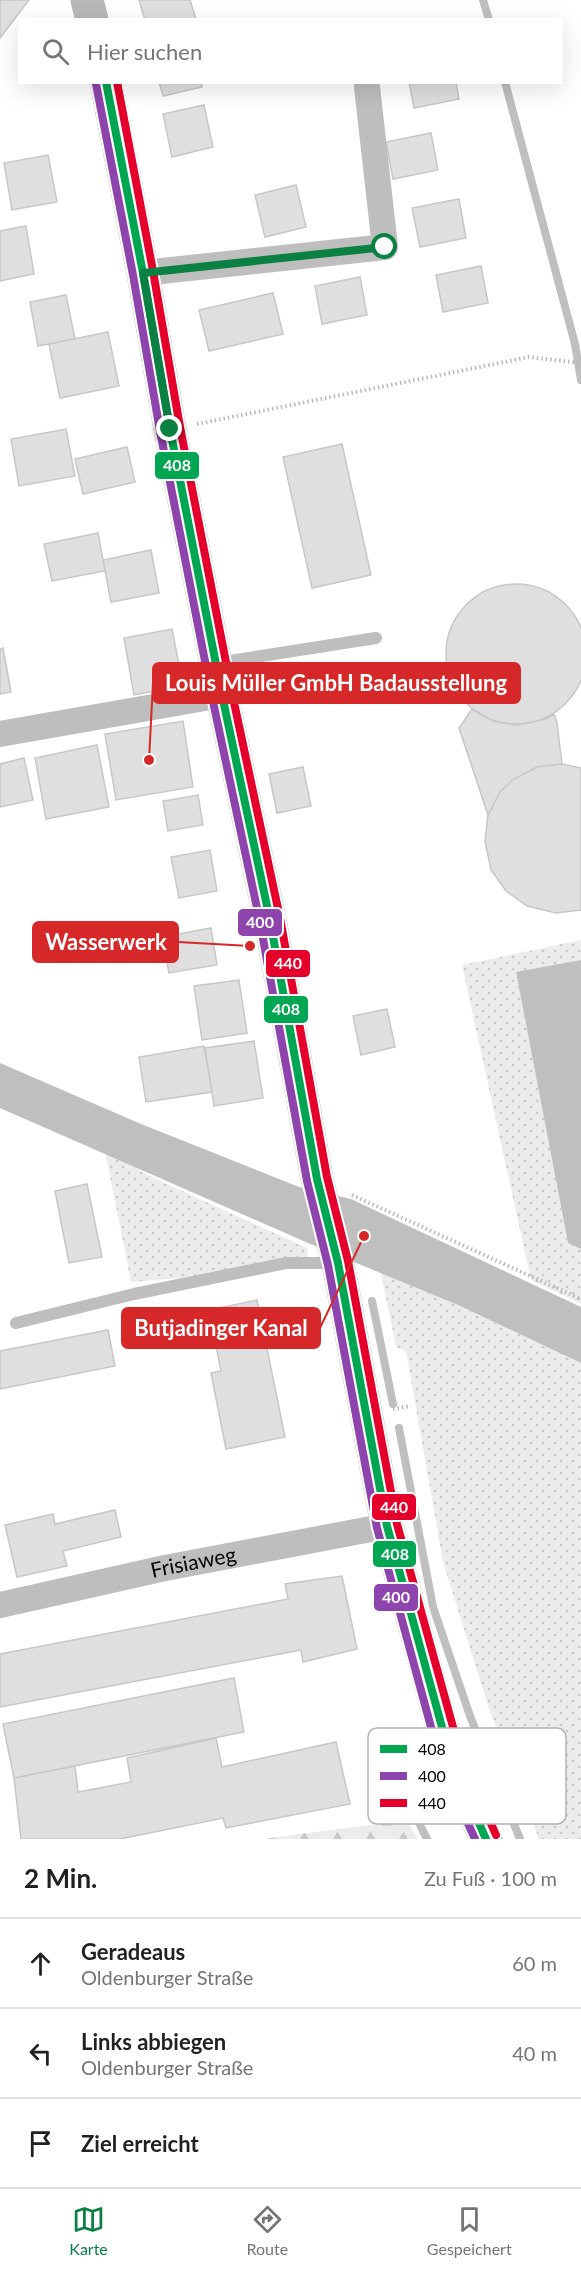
<!DOCTYPE html>
<html lang="de">
<head>
<meta charset="utf-8">
<style>
  body { margin:0; font-family:Lato,sans-serif; background:#f2f2f2; color:#202124 }
  .stop { position:absolute; width:18px; height:18px; margin:-14px; border:4px solid #0b8043; border-radius:50%; background:#fff }
  .stop.end { background:#0b8043; border-color:#fff; box-shadow:0 2px 6px #0008 }
  .list { margin:0; padding:0; list-style:none }
  h2 { display:flex; justify-content:space-between; align-items:center; height:78px; margin:0; padding:0 24px; font-size:26px }
  h2 small { font-size:20px; font-weight:400; color:#757577 }
  .list li { display:grid; grid-template-columns:39px 1fr auto; gap:18px; align-items:center; box-sizing:border-box; height:90px; padding:0 24px; border-top:2px solid #e0e0e0 }
  .list b { display:block; font-size:22px; white-space:nowrap }
  .list p { margin:0; font-size:20px; white-space:nowrap; color:#757577 }
  .list em { font-size:20px; font-style:normal; color:#757577 }
  .icon { flex:none; width:33px; height:33px; fill:none; stroke:currentColor; stroke-width:2; stroke-linecap:round; stroke-linejoin:round }
  .map { position:relative; flex:none; width:581px; height:1839px; overflow:hidden }
  .search { position:absolute; background:#fff; box-shadow:0 6px 24px #0002; left:18px; right:18px; top:18px; height:66px; display:flex; align-items:center; gap:15px; box-sizing:border-box; padding:0 21px; border-radius:0px; color:#757577; font-size:22px }
  .sheet { height:348px; background:#fff }
  nav { display:flex; justify-content:space-around; align-items:center; box-sizing:border-box; height:84px; border-top:2px solid #e0e0e0; background:#fff; font-size:16px; color:#757577 }
  nav a { display:grid; justify-items:center; gap:3px }
  nav .on { color:#0b8043 }
  .map>svg:first-child { display:block }
  .grass { fill:url(#grass-dots) }
  .forest { fill:url(#forest-firs) }
  .water { fill:#bfbfbf }
  .lines { fill:none; stroke-linecap:round; stroke-linejoin:round }
  .stream { stroke:#bfbfbf; stroke-width:8 }
  .building { fill:#dfdfdf; stroke:#c7c7c7; stroke-width:1.5 }
  .path { stroke:#b9b9b9; stroke-width:4; stroke-dasharray:1.5 3; stroke-linecap:butt }
  .lane { stroke:#bebebe; stroke-width:12 }
  .street { stroke:#bebebe; stroke-width:26 }
  .secondary { stroke:#b8b8b8; stroke-width:33 }
  .bus-1-casing { stroke:#fff; stroke-width:12 }
  .bus-2-casing { stroke:#fff; stroke-width:12 }
  .bus-3-casing { stroke:#fff; stroke-width:12 }
  .bus-1 { stroke:#00a651; stroke-width:8 }
  .bus-2 { stroke:#8e44ad; stroke-width:8 }
  .bus-3 { stroke:#e4002b; stroke-width:8 }
  .route { stroke:#0b8043; stroke-width:8 }
  .labels { text-anchor:middle; stroke-width:6; stroke-linejoin:round; paint-order:stroke }
  .street-label { font-size:21px; fill:#000; stroke:#fff }
  .key { fill:#fff; stroke:#b2b2b2; stroke-width:1.5 }
  .key-label { font-size:16px; fill:#000 }
  .leader { fill:none; stroke:#d62828; stroke-width:2 }
  .callout-dot { fill:#d62828; stroke:#fff; stroke-width:2 }
  .callout { fill:#d62828; stroke:#d62828; stroke-width:2 }
  .callout-label { font-size:22px; text-anchor:middle; font-weight:bold; fill:#fff }
  .line-badge { stroke:#fff; stroke-width:2 }
  .badge-label { font-size:16px; text-anchor:middle; font-weight:bold; fill:#fff }
</style>
</head>
<body>
<div class="map">
<svg width="581" height="1839" viewBox="0 0 581 1839">
  <defs>
    <pattern id="grass-dots" width="8" height="8" patternUnits="userSpaceOnUse" patternTransform="scale(1.5)"><rect width="8" height="8" fill="#ececec"/><path d="M2 2h.1M6 6h.1" fill="none" stroke="#c9c9c9" stroke-width="1.8" stroke-linecap="round"/></pattern>
    <pattern id="forest-firs" width="22" height="20" patternUnits="userSpaceOnUse" patternTransform="scale(1.5)"><rect width="22" height="20" fill="#ececec"/><path d="M5 1l3.5 6h-7zM16 11l3.5 6h-7z" fill="#c9c9c9"/></pattern>
  </defs>
  <rect width="100%" height="100%" fill="#fff"/>
  <path class="grass" d="M581,940v20l-65,12 52,271 13,6v55l-50,-24 -69,-315z
    M105,1151l47,26 155,71 2,19 -178,15z
    M381,1273l77,32 123,58v476h-42l-50,-130 -46,-147 -37,-211 -10,-4z"/>
  <path class="forest" d="M407,1820l11,19h-155z"/>
  <path class="water" d="M581,960v289l-13,-6 -52,-271z
    M0,1063l141,61 158,63 52,12 230,108v56l-123,-58 -150,-62 -308,-135z"/>
  <g class="lines">
    <path class="stream" d="M483,0l6,20
      M505,82l70,262 6,36
      M372,1301l21,103
      M399,1428l34,179 37,109 50,123
      M409,1803l18,36"/>
  </g>
  <path class="building" d="M0,0h29l-29,38z
    M139,0h51l6,19 -51,1z
    M159,82h42l1,5 -39,9z
    M409,82h47l3,17 -45,9z
    M204,105l9,42 -41,10 -9,-43z
    M431,133l7,37 -45,9 -7,-37z
    M48,155l9,47 -45,8 -8,-47z
    M296,185l10,42 -41,10 -10,-42z
    M459,199l7,39 -46,9 -8,-39z
    M26,226l8,48 -34,7v-50z
    M481,266l7,37 -45,9 -7,-37z
    M360,277l7,38 -45,9 -7,-38z
    M273,293l10,41 -74,17 -10,-41z
    M66,295l9,44 -37,7 -8,-44z
    M108,332l11,54 -59,12 -11,-54z
    M66,429l9,47 -56,10 -8,-47z
    M342,444l29,131 -59,13 -29,-131z
    M127,447l8,35 -52,12 -8,-35z
    M98,533l7,38 -53,10 -8,-37z
    M151,550l8,43 -48,9 -8,-42z
    M446 654a70 70 0 1 1 140 0a70 70 0 1 1-140 0Z
    M172,629l11,57 -49,9 -10,-57z
    M3,648l8,44 -11,2v-45z
    M472,709l21,12 24,4 29,-6 8,-5 3,9 5,41 -25,3 -23,12 -14,13 -12,23 -29,-87z
    M183,721l10,66 -77,13 -11,-66z
    M97,745l12,62 -63,12 -11,-61z
    M24,758l9,42 -33,7v-43z
    M562,764l19,4v142l-25,3 -29,-7 -21,-15 -15,-21 -6,-29 3,-26 12,-23 14,-13 23,-12z
    M303,767l8,39 -34,7 -8,-39z
    M198,795l5,30 -35,6 -5,-30z
    M210,850l7,41 -38,7 -8,-41z
    M211,928l6,37 -48,8 -7,-36z
    M239,980l8,53 -45,7 -8,-54z
    M387,1009l8,38 -34,8 -8,-39z
    M254,1041l9,57 -49,8 -9,-58z
    M204,1046l8,46 -66,10 -7,-45z
    M87,1184l15,73 -33,6 -14,-72z
    M257,1300l28,137 -59,12 -15,-76 10,-2 -12,-61z
    M108,1330l7,36 -115,23v-38z
    M115,1510l6,27 -58,14 4,15 -50,11 -12,-52 48,-11 2,10z
    M342,1576l15,73 -54,13 -2,-12 -301,57v-53l288,-55 -3,-15z
    M234,1678l10,54 -230,46 -11,-54z
    M216,1738l6,29 114,-25 14,62 -124,24 -3,-10 -103,21h-99l-7,-61 61,-12 3,26 53,-10 -4,-24z"/>
  <g class="lines">
    <path class="path" d="M197,424l332,-67 52,6
      M352,1195l229,104
      M393,1409l18,-3"/>
    <path class="lane" d="M217,663l159,-25
      M16,1323l118,-29 152,-31h49"/>
    <g class="street">
      <path d="M143,273l242,-26 -18,-160"/>
      <path d="M0,734l222,-39"/>
      <path id="s1" d="M0,1605l165,-37 222,-42"/>
    </g>
    <path class="secondary" d="M87,0l5,20
      M106,82l37,191 27,156 52,266 48,225 47,259 21,84 49,263 64,234 35,79"/>
    <g class="bus-1-casing">
      <path id="bus-1" d="M106,82l37,191 27,156 52,266 48,225 47,259 21,84 49,263 64,234 35,79"/>
    </g>
    <g class="bus-2-casing">
      <path id="bus-2" d="M96,84l37,191 27,156 52,266 48,225 47,259 21,84 49,263 64,236 34,75"/>
    </g>
    <g class="bus-3-casing">
      <path id="bus-3" d="M117,82l36,189 27,156 52,266 48,225 47,259 21,84 49,263 64,232 35,79"/>
    </g>
    <use href="#bus-1" class="bus-1"/>
    <use href="#bus-2" class="bus-2"/>
    <use href="#bus-3" class="bus-3"/>
  </g>
  <g class="lines">
    <path class="route" d="M170,429l-27,-156 242,-26"/>
  </g>
  <g class="labels">
    <g class="street-label">
      <text dy="7" stroke="none"><textPath href="#s1" startOffset="198">Frisiaweg</textPath></text>
    </g>
  </g>
  <rect x="368" y="1728" width="198" height="96" rx="9" class="key"/>
  <rect x="380" y="1745" width="27" height="8" fill="#00a651"/>
  <rect x="380" y="1772" width="27" height="8" fill="#8e44ad"/>
  <rect x="380" y="1799" width="27" height="8" fill="#e4002b"/>
  <g class="key-label">
    <text x="418" y="1755">408</text>
    <text x="418" y="1782">400</text>
    <text x="418" y="1809">440</text>
  </g>
  <path class="leader" d="M149 760L153 683M250 946L178 942M364 1236L320 1328"/>
  <g class="callout-dot">
    <circle cx="149" cy="760" r="6"/>
    <circle cx="250" cy="946" r="6"/>
    <circle cx="364" cy="1236" r="6"/>
  </g>
  <g class="callout">
    <rect x="153" y="663" width="367" height="40" rx="6"/>
    <rect x="33" y="922" width="145" height="40" rx="6"/>
    <rect x="122" y="1308" width="198" height="40" rx="6"/>
  </g>
  <g class="callout-label">
    <text x="336" y="691">Louis Müller GmbH Badausstellung</text>
    <text x="106" y="950">Wasserwerk</text>
    <text x="221" y="1336">Butjadinger Kanal</text>
  </g>
  <g class="line-badge">
    <rect x="154" y="451" width="46" height="29" rx="6" fill="#00a651"/>
    <rect x="237" y="908" width="46" height="29" rx="6" fill="#8e44ad"/>
    <rect x="265" y="949" width="46" height="29" rx="6" fill="#e4002b"/>
    <rect x="263" y="995" width="46" height="29" rx="6" fill="#00a651"/>
    <rect x="371" y="1493" width="46" height="28" rx="6" fill="#e4002b"/>
    <rect x="372" y="1540" width="45" height="28" rx="6" fill="#00a651"/>
    <rect x="373" y="1583" width="46" height="29" rx="6" fill="#8e44ad"/>
  </g>
  <g class="badge-label">
    <text x="177" y="471">408</text>
    <text x="260" y="928">400</text>
    <text x="288" y="969">440</text>
    <text x="286" y="1015">408</text>
    <text x="394" y="1513">440</text>
    <text x="395" y="1560">408</text>
    <text x="396" y="1603">400</text>
  </g>
</svg>
<div class="stop" style="left:385px;top:247px"></div>
<div class="stop end" style="left:170px;top:429px"></div>
<div class="search"><svg class="icon" aria-label="search" viewBox="0 0 24 24"><circle cx="10" cy="10" r="6"/><path d="M15 15l6 6"/></svg>Hier suchen</div>
</div>
<section class="sheet">
<h2>2 Min.<small>Zu Fuß · 100 m</small></h2>
<ul class="list">
<li><svg class="icon" aria-label="ahead" viewBox="0 0 24 24"><path d="M12 20V5M6 11l6-6 6 6"/></svg><div><b>Geradeaus</b><p>Oldenburger Straße</p></div><em>60 m</em></li>
<li><svg class="icon" aria-label="left" viewBox="0 0 24 24"><path d="M17 20v-9H6M10 6l-5 5 5 5"/></svg><div><b>Links abbiegen</b><p>Oldenburger Straße</p></div><em>40 m</em></li>
<li><svg class="icon" aria-label="arrive" viewBox="0 0 24 24"><path d="M6 21V4h12l-3 4 3 4H6"/></svg><div><b>Ziel erreicht</b></div></li>
</ul>
</section>
<nav>
<a class="on"><svg class="icon" aria-label="map" viewBox="0 0 24 24"><path d="M3 6l6-2 6 2 6-2v14l-6 2-6-2-6 2zM9 4v14M15 6v14"/></svg>Karte</a>
<a><svg class="icon" aria-label="directions" viewBox="0 0 24 24"><path d="M12 3l9 9-9 9-9-9zM9 14v-3h6M13 9l2 2-2 2"/></svg>Route</a>
<a><svg class="icon" aria-label="saved" viewBox="0 0 24 24"><path d="M7 4h10v16l-5-4-5 4z"/></svg>Gespeichert</a>
</nav>
</body>
</html>
